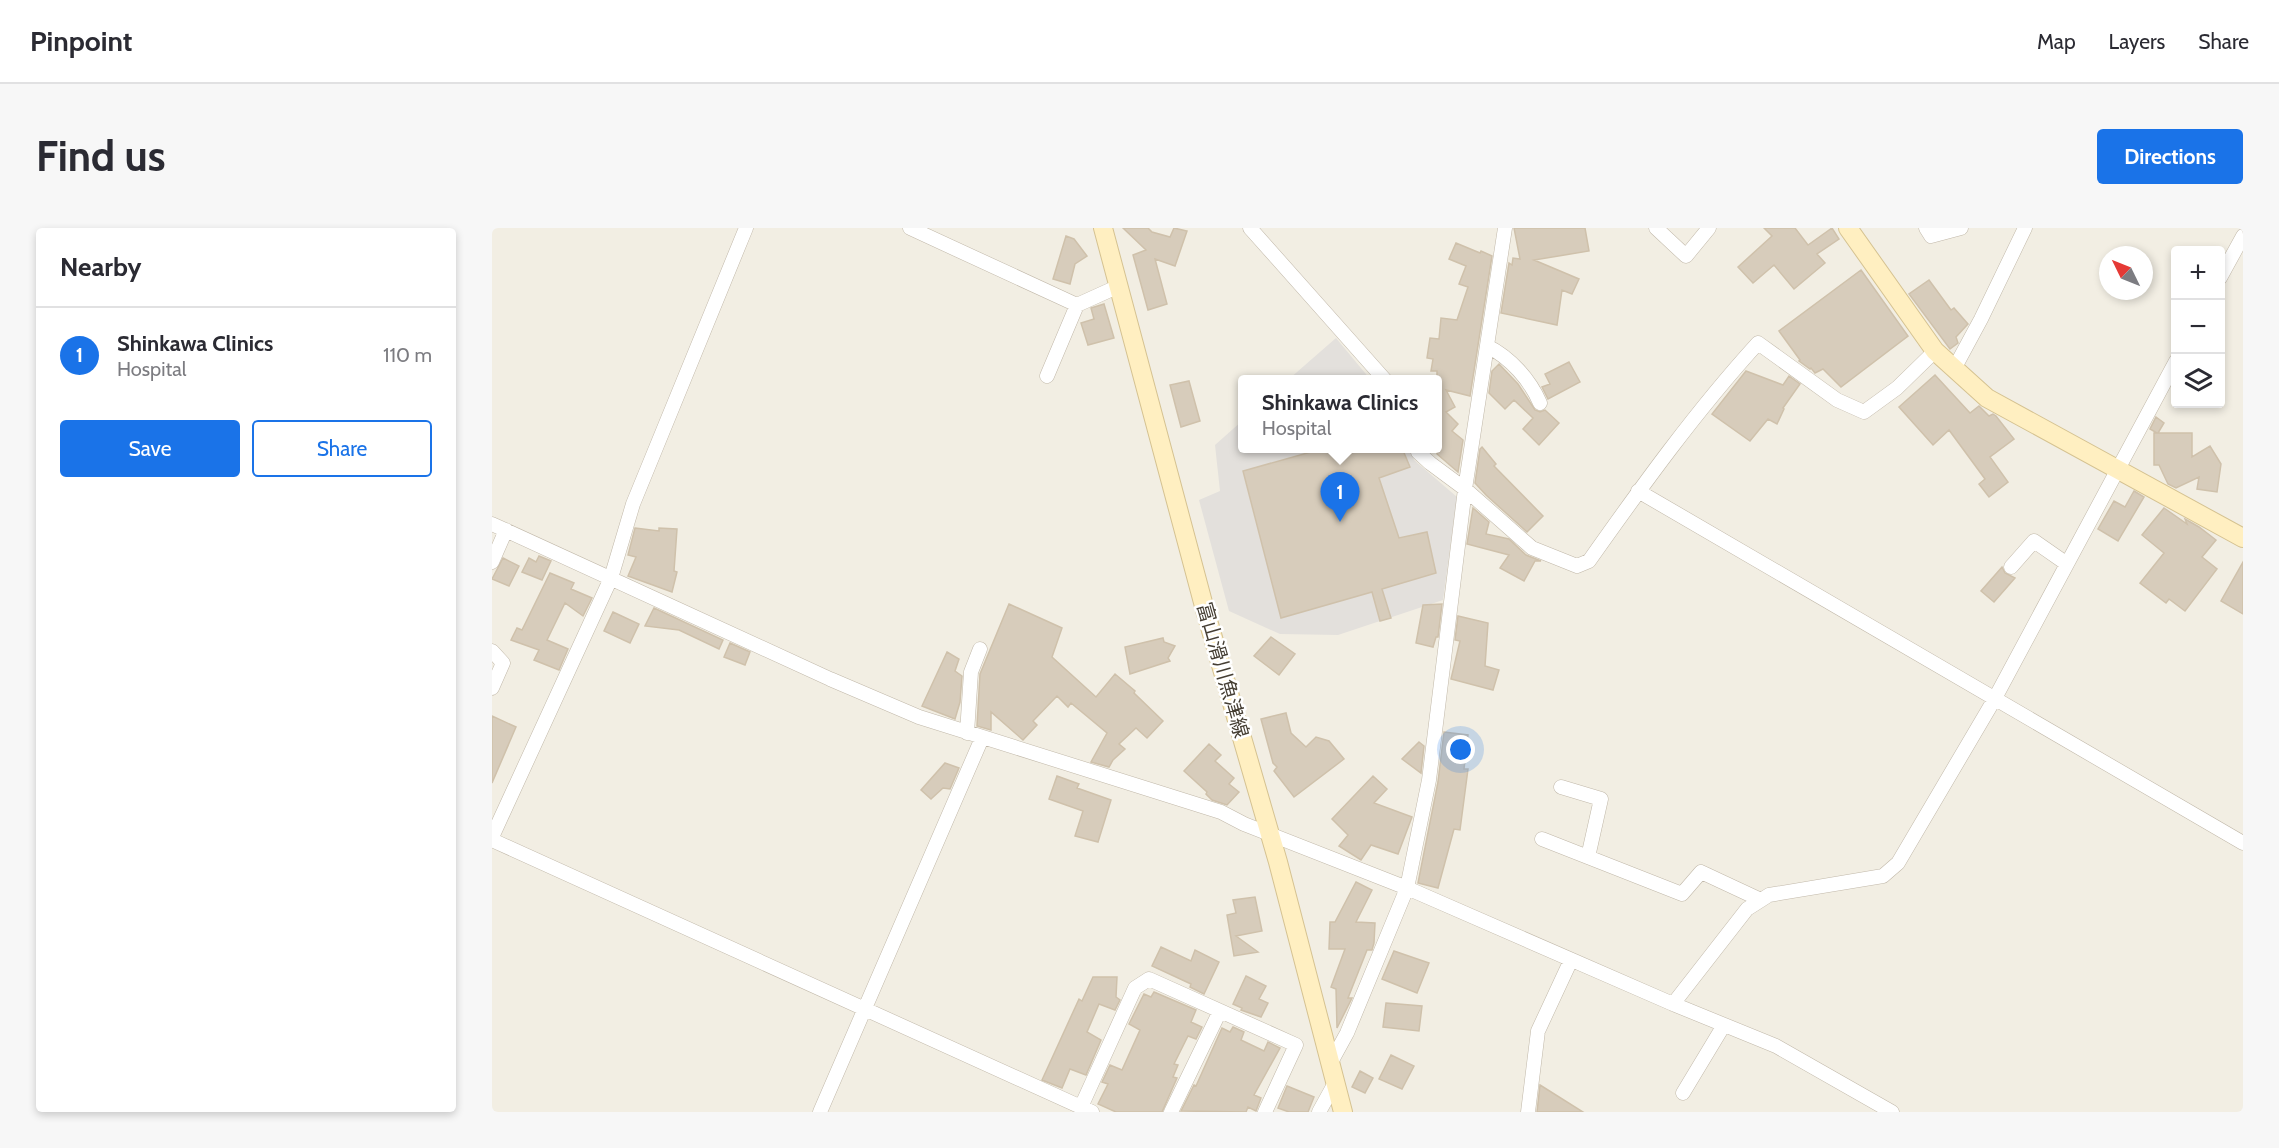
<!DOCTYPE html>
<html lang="en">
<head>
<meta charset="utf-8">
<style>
  body { margin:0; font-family:Cabin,"Noto Sans JP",sans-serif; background:#f7f7f7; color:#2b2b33 }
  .controls { position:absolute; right:18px; top:18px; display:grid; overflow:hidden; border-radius:6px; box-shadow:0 3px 9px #0003 }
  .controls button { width:54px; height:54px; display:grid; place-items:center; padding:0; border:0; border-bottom:2px solid #e1e1e2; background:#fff; color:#2b2b33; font:30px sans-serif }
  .compass { position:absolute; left:1607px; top:18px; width:54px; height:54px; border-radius:50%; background:#fff; box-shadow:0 3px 9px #0003; rotate:313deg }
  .you { position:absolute; left:969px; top:522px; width:21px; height:21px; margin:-15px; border:4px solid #fff; border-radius:50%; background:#1a73e8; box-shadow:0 0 0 9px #1a73e833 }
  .badge { display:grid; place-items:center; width:39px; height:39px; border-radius:50%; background:#1a73e8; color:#fff; font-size:20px; font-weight:700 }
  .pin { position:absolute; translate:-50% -50px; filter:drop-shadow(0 2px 3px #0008) }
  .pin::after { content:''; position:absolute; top:32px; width:21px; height:18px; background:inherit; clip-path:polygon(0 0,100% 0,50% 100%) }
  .popup { position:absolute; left:746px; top:147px; width:204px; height:78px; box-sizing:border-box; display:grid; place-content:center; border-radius:6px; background:#fff; filter:drop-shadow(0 2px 4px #0005); font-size:20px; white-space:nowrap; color:#7c7c81 }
  .popup b { font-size:22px; color:#2b2b33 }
  .popup::after { content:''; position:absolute; left:50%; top:100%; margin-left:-12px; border:12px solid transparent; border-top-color:#fff }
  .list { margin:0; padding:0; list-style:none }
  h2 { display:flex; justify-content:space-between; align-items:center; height:78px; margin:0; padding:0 24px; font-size:26px }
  h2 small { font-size:20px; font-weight:400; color:#7c7c81 }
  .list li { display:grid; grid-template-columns:39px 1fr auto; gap:18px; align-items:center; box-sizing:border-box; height:96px; padding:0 24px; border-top:2px solid #e1e1e2 }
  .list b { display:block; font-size:22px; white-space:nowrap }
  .list p { margin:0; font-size:20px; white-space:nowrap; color:#7c7c81 }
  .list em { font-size:20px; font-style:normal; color:#7c7c81 }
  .actions { display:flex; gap:12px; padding:18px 24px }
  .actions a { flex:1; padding:14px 0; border:2px solid #1a73e8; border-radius:6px; text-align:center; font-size:21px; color:#1a73e8 }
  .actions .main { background:#1a73e8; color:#fff }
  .icon { flex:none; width:33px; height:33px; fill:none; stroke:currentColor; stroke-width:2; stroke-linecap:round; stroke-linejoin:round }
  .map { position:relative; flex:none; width:1751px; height:884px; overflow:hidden; border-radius:6px }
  header { display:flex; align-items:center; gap:36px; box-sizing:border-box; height:84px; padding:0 30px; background:#fff; border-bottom:2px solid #e1e1e2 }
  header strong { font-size:28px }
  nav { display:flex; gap:33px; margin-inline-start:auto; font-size:21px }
  .intro { display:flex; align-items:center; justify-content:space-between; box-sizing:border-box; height:144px; padding:0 36px }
  h1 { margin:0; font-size:42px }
  .button { padding:15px 27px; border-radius:6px; background:#1a73e8; color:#fff; font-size:21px; font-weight:700 }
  main { display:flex; gap:36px; padding:0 36px }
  aside { flex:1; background:#fff; border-radius:6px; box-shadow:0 3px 9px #0003 }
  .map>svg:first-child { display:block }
  .parking { fill:#e3e0dc }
  .building { fill:#d7ccbb; stroke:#cfc1ab; stroke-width:1.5 }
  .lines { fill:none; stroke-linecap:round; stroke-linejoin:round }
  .street-casing { stroke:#c1b8a9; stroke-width:15 }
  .secondary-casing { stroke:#d5c291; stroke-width:20 }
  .street { stroke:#fff; stroke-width:14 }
  .secondary { stroke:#ffefc1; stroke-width:18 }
  .labels { text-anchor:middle; stroke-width:5; stroke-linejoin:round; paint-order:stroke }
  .street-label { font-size:20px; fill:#453e33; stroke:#fff }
</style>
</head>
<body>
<header>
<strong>Pinpoint</strong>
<nav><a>Map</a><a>Layers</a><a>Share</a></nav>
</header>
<div class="intro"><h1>Find us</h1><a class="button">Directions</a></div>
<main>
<aside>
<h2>Nearby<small></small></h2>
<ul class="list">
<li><span class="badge">1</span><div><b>Shinkawa Clinics</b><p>Hospital</p></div><em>110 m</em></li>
</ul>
<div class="actions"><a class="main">Save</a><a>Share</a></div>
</aside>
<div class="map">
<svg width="1751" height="884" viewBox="0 0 1751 884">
  <rect width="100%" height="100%" fill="#f2eee3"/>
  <path class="parking" d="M844,110l34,41h-81z
    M750,193v27l83,1 -82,23 38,146 154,-45 -8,-41 -28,6 -20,-60 31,-11 -8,-18h8l4,11 43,37 -14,103 -105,35 -58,-1 -51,-23 -30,-111 21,-9 -5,-46z"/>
  <path class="building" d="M631,0h25l4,4 18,5 4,-9 13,3 -12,35 -20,-7 12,45 -19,6 -15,-55 13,-5z
    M1022,0h71l4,23 -55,9 45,19 -7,15 -10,-4 -5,35 -56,-12 8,-50 3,2 1,-7 7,1z
    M1272,0h31l13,17 24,-17 7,11 -22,15 8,9 -31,26 -20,-24 -21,18 -15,-16 34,-31z
    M574,8l8,3 13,17 -12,8 -5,20 -17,-5z
    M964,15l24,10 1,-2 11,5 -22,140 -24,-6 9,17 -9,5 12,12 -6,7 11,9 -5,32 -21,-18v-83h-6l2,-12 -6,-1 3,-20 9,1 2,-21 16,2 11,-33 -9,-3 7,-18 -17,-7z
    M1369,42l47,66 -67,51 -18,-18 -8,4 -4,-5 -1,1 -11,-8 1,-1 -21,-29z
    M1437,52l22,30 3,-2 14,16 -12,13 2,6 -8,6 -41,-55z
    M612,76l10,34 -26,7 -7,-22 13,-4 -3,-11z
    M1077,134l11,20 -32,17 -6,-12 8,-3 -5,-10z
    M1007,136l19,20 17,26 5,2 5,-2 14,13 -20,22 -16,-16 10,-11 -19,-18 -9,9 -16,-16 3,-22z
    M1254,143l37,14 6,-9 11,8 -17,24 1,1 -7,15 -9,-5 -18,22 -38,-27z
    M1443,147l35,38 9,-7 10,10 4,-2 3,2 18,23 -24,18 18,25 -19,15 -10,-13 6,-5 -36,-49 -16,15 -34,-38z
    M697,153l11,40 -19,6 -11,-42z
    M1664,189l8,6 -6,10h34v24l18,-11 11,18 -4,28 -20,-3 2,-12 -23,11 -8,-4 -9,-19h-5v-32h3l-7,-4z
    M990,219l14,17 -2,2 49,50 -16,16 -41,-37 -11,-12 5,-34z
    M833,220h77l8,19 -31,11 20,60 28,-6 9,41 -54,16 9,29 -11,3 -8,-29 -91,26 -38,-147z
    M1642,263l10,6 -26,44 -20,-12 16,-28 11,6z
    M981,280l16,14 -3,12 23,5 17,16 15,6h-6l-11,20 -24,-13 9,-13 -42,-11z
    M1672,280l23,16 -2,-5 14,8 17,13 -14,17 15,12 -32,42 -16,-12 -3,4 -26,-20 24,-30 -22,-18z
    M143,300l24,3v-3l18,1 -3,42 3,1 -5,20 -44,-16 8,-19 -8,-2z
    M47,328l12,5 -9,19 -20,-8 7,-14 7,4z
    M11,330l16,8 -10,20 -17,-7z
    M1751,334v52l-22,-13z
    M1510,339l3,6 10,5 -21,24 -13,-11z
    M58,345l24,10 -3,6 21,9 -9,18 -18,-13 -18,37 21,9 -9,21 -25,-10 5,-10 -28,-10 6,-12 5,2z
    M517,376l53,24 -10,29 44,40 19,-23 20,17 -1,2 29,28 -16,17 -11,-10 -17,16 6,5 -12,11 -4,7 -18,-5 16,-29 -36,-30 -3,4 -11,-11 -24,25 4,4 -14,15 -32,-28v18l-14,-4 3,-52z
    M950,376l-4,33h-2l-3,10 -17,-4 7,-38z
    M162,380l69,32 -4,9 -40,-19 -34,-4z
    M121,384l26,12 -9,19 -26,-12z
    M966,388l30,7 -3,43 14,4 -6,20 -42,-11 9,-38 -5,-1z
    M779,409l24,17 -16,21 -25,-19z
    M671,410l1,4 11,4 -7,12 2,3 -40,13 -5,-27z
    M238,415l20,9 -5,13 -21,-8z
    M455,424l12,7 -4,12 7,5 -2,26 -5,17 -33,-13z
    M794,485l5,20 15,14 10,-10 13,4 15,18 -50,38 -20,-26 3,-4 -4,-4 -12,-44z
    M0,488l24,11 -24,56z
    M952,504l24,3 -4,34h4l-8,61 -6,-1 -16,59 -20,-5 20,-101z
    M927,514l5,4 -3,27 -19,-14z
    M717,516l12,11 -6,6 19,17 -5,6 10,8 -12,13 -15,-5 -6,-6 1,-2 -23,-21z
    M453,535l14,5 -9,21 -7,-1 -12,11 -10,-9z
    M565,548l22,8 -2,4 34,12 -13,42 -23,-6 8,-25 -34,-12z
    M881,548l14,13 -13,14 38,14 -14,37 -27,-9 -10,15 -22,-14 9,-11 -16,-16z
    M864,654l16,8 -16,32 19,1 -1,20 -2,7h-5l-19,48h4l-15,30 -1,-39 -5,-2 14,-38h-16l1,-27h5z
    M763,669l7,34 -26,5 22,16 -24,4 -7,-41 9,-2 -3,-13z
    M669,719l30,14 4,-11 24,12 -15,32 -14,-7 1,-3 -39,-18z
    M902,723l35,12 -12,30 -35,-14z
    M754,748l20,10 -7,13 9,4 -7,14 -20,-7 1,-2 -9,-4z
    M601,749h24l-1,20 4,3 -5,10 -16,-6 -12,28 14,8 -15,35 -16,-6 -8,19 -20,-8 37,-81 3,2z
    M662,764l42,18 -5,12 11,5 -6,12 -8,-3 -14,28 4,1 -5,12 4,1 -15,34h-46l-18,-8 10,-20 -6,-2 8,-17 12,5 18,-40 -11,-6 15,-30 7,3z
    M894,775l36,3 -3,25 -36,-4z
    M741,799l11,5 -3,8 23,11 4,-9 12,6 -26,47 7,3 -5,13 -8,-4 -2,5 -65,-1 13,-26 2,1 26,-58 8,4z
    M899,827l23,11 -12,23 -23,-10z
    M868,843l13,7 -8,15 -13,-6z
    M1048,857l43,27h-46z
    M795,858l27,11 -6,15h-19l-11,-4z"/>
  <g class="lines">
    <g class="street-casing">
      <path id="street" d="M418,0l167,77 42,-19
        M758,0l135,152
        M1164,0l30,28 23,-28
        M1434,0l5,8 30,-8
        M1728,50l23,-42
        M995,118c24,12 43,34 53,57
        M1462,141l27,-50 44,-91
        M555,148l30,-71
        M925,220l1,4 12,11 35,26 67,59 45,18 12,-5c53,-75 107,-150 169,-218l79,57 27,12 33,-24 38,-37
        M1146,263l605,352
        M0,296l338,155 89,38 302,95 23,12 163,64 266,116 103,42 116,66
        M0,334l14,-32
        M1519,339l23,-26 33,23
        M0,423l11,12 -11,25
        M475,505l4,-61 9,-23
        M1069,559l40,12 -13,58
        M0,609l119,-259 22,-74 113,-276
        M1050,611l140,55 19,-22 60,28
        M0,612l600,272
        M1181,776l74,-95 22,-14 114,-19 15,-13 96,-163 182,-339
        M838,836l17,-31 60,-145 22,-108 36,-291 40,-261
        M1191,865l41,-68
        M589,879l54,-119 14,-9 147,66 -31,67
        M328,884l162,-374
        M679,884l49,-101
        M827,884l16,-29
        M1036,884l10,-81 33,-71"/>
    </g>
    <g class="secondary-casing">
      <path id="secondary" d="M611,0l102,382 73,252 65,250
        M1356,0l87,123 52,47 256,140"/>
    </g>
    <use href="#street" class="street"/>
    <use href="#secondary" class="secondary"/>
  </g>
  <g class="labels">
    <g class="street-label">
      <text transform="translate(731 442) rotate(74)" y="7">富山滑川魚津線</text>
    </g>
  </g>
</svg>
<div class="controls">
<button>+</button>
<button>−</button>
<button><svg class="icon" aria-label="layers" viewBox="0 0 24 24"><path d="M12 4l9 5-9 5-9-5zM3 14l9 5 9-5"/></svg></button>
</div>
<svg class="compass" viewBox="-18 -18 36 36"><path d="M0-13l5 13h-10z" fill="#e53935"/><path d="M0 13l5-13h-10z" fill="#7c7c81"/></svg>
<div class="you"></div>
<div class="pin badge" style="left:848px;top:294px">1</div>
<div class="popup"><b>Shinkawa Clinics</b>Hospital</div>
</div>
</main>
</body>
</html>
